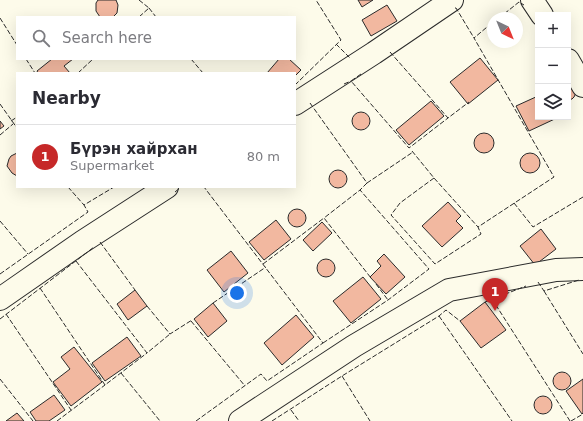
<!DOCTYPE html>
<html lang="en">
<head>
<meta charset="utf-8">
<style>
  body { margin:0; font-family:"DejaVu Sans",sans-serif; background:#f2f2f3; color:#2b2b33 }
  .controls { position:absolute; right:12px; top:12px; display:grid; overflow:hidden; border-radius:0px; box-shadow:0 4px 16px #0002 }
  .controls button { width:36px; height:36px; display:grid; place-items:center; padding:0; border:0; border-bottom:1px solid #e1e1e2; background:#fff; color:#2b2b33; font:20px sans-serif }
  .compass { position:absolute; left:487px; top:12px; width:36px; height:36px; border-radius:50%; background:#fff; box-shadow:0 4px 16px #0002; rotate:137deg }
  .you { position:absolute; left:237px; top:293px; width:14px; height:14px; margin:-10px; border:3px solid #fff; border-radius:50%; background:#1a73e8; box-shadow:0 0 0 6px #1a73e833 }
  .badge { display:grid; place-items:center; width:26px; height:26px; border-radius:50%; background:#c62828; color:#fff; font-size:13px; font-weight:700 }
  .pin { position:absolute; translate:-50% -33px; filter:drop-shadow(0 1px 2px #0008) }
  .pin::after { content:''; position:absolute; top:21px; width:14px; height:12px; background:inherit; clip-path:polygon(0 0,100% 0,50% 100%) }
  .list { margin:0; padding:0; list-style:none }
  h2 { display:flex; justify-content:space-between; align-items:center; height:52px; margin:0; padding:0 16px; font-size:17px }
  h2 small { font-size:13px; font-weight:400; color:#7c7c81 }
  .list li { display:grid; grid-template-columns:26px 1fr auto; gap:12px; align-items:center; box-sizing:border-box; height:64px; padding:0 16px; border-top:1px solid #e1e1e2 }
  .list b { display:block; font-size:15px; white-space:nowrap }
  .list p { margin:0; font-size:13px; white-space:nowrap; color:#7c7c81 }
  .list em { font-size:13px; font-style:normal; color:#7c7c81 }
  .icon { flex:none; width:22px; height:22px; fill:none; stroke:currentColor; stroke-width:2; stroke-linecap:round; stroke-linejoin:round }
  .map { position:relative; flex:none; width:583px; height:421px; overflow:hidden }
  .search { position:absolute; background:#fff; box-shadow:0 4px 16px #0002; left:16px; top:16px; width:280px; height:44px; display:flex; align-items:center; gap:10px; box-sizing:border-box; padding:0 14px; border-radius:0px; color:#7c7c81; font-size:15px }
  .panel { position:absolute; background:#fff; box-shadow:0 4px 16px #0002; left:16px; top:72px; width:280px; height:116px; border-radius:0px }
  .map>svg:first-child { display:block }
  .building { fill:#f2b8a0; stroke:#2b2b2b }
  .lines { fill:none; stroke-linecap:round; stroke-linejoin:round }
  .minor-casing { stroke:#2b2b2b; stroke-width:24 }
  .minor { stroke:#fdfbea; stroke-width:22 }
  .fence { stroke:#2b2b2b; stroke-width:1; stroke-dasharray:5 2; stroke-linecap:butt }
</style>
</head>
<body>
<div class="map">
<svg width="583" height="421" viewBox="0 0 583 421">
  <rect width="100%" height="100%" fill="#fdfbea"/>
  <path class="building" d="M98,0h18l2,5 -1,8 -4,4h-13l-4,-6v-8z
    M358,0h15l-11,7z
    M387,5l10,16 -26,15 -9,-16z
    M480,58l18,22 -30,24 -18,-22z
    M52,59h21l-9,7 6,7h-32l-1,-2z
    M279,59h10l12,11 -6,6v-3h-28z
    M568,80l9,11 -3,6 -2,2 -4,1z
    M538,96v21h21l-30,14 -13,-25z
    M431,101l13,15 -35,29 -13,-15z
    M352 121a9 9 0 1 1 18 0a9 9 0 1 1-18 0Z
    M0,121l4,5 -4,3z
    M474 143a10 10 0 1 1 20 0a10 10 0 1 1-20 0Z
    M520 163a10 10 0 1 1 20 0a10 10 0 1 1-20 0Z
    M17,153v23l-5,-3 -5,-7 2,-7 2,-3z
    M329 179a9 9 0 1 1 18 0a9 9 0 1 1-18 0Z
    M448,202l13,14 -5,5 7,7 -21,19 -20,-21z
    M288 218a9 9 0 1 1 18 0a9 9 0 1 1-18 0Z
    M276,220l15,19 -27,21 -15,-18z
    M322,222l10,11 -19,18 -10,-11z
    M541,229l15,20 -21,16 -15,-19z
    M231,251l17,22 -24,19 -17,-22z
    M384,254l21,23 -19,17 -16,-17 11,-11 -4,-5z
    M317 268a9 9 0 1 1 18 0a9 9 0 1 1-18 0Z
    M363,277l18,22 -30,24 -18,-22z
    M135,290l12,16 -19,14 -11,-16z
    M485,302l21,28 -25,18 -21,-27z
    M213,303l14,18 -19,16 -14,-18z
    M296,315l18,22 -32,28 -18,-22z
    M127,337l14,19 -36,25 -13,-18z
    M74,347l28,35 -31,24 -18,-24 17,-13 -9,-12z
    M553 381a9 9 0 1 1 18 0a9 9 0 1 1-18 0Z
    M583,379v34l-1,1 -16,-23z
    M54,395l11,15 -16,11h-13l-6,-9z
    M534 405a9 9 0 1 1 18 0a9 9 0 1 1-18 0Z
    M17,413l7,8h-18z"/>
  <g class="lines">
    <g class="minor-casing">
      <path id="minor" d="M532,0l10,15
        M568,60l15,26
        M295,104l79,-51 78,-53
        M0,299l82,-57 85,-55
        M240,421l114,-75 95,-56 107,-20 27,-1"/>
    </g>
    <use href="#minor" class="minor"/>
    <path class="fence" d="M139,0l10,8 -10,9
      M149,8l7,9
      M455,8h1l18,30
      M0,18l17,27
      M499,18l20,-16 5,3
      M336,44l14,14v-1
      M390,52l58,66 21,-16
      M26,59l9,14
      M191,59l12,14
      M78,73l15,-14
      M361,74l-10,7 58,67 39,-30
      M344,84l7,-3
      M295,85l46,-45 -25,-40
      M310,103l57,80 46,-31
      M0,104l17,24
      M11,121l6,-4
      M0,135l13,-11
      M412,151l22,27 44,49
      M434,178l-34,25 -9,12 44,49 46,-30 -3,-7 76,-50 -80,-139 19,-16
      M367,183l-7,7 -36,28 47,60
      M68,187l16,18
      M175,192l6,-5
      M514,203l19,24 50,-30
      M0,221l28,33
      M100,242l35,48
      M76,261l71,92 23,-19
      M263,264l61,-46
      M0,274l88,-62 -4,-7 30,-18
      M538,282l6,9 35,-11
      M376,284l12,16
      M40,288l65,97 42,-32
      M544,291l39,63
      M492,299l78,122
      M485,302l41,-16
      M213,303l53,-36
      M147,306l23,28 22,-14
      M6,314l65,96
      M439,316l73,105
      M0,319l94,-72
      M191,321l54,65
      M323,343l65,-43 41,-31 -69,-79
      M121,373l39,48
      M342,376l28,45
      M0,379l33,42
      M291,410l8,11
      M57,421l48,-36
      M196,421l65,-47 6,7 56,-38 -119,-156
      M272,421l70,-45 97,-60 7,-6 14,11
      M571,421l12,-7"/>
  </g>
</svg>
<div class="controls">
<button>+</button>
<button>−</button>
<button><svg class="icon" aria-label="layers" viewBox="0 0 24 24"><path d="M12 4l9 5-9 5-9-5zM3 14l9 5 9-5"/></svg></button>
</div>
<svg class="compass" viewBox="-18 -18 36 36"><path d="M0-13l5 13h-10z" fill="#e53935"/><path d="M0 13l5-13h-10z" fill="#7c7c81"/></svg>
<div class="you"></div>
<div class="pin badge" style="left:495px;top:311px">1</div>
<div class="search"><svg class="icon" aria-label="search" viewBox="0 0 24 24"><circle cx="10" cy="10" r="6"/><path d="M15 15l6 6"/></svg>Search here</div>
<section class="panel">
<h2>Nearby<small></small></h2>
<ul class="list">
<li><span class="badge">1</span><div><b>Бүрэн хайрхан</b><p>Supermarket</p></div><em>80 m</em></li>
</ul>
</section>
</div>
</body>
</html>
